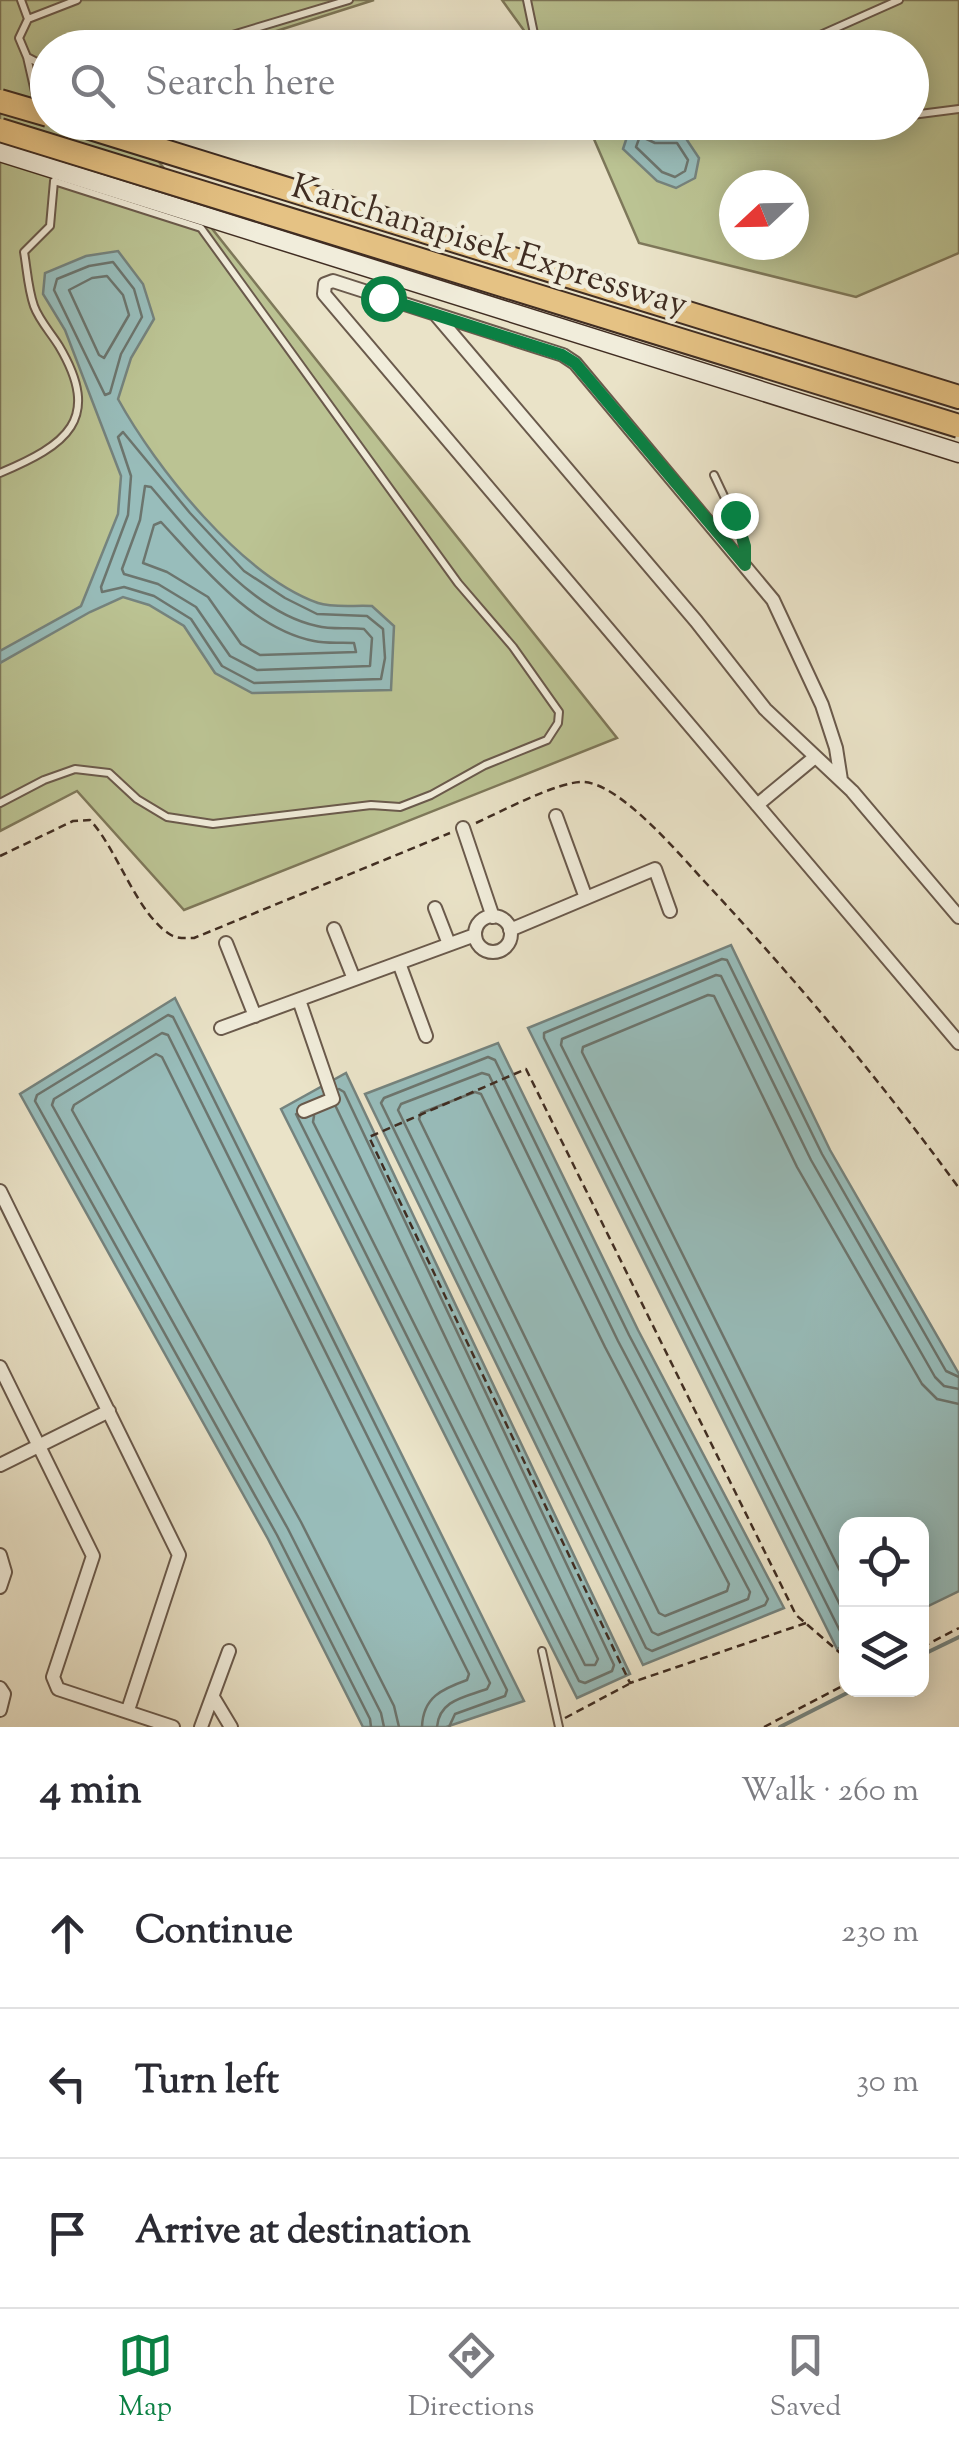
<!DOCTYPE html>
<html lang="en">
<head>
<meta charset="utf-8">
<style>
  body { margin:0; font-family:"Sorts Mill Goudy",serif; background:#f7f7f7; color:#2b2b33 }
  .controls { position:absolute; right:30px; bottom:30px; display:grid; overflow:hidden; border-radius:20px; box-shadow:0 5px 25px #0003 }
  .controls button { width:90px; height:90px; display:grid; place-items:center; padding:0; border:0; border-bottom:2px solid #e1e1e2; background:#fff; color:#2b2b33; font:50px sans-serif }
  .compass { position:absolute; left:719px; top:170px; width:90px; height:90px; border-radius:50%; background:#fff; box-shadow:0 5px 25px #0003; rotate:248deg }
  .stop { position:absolute; width:30px; height:30px; margin:-22px; border:8px solid #0b8043; border-radius:50%; background:#fff }
  .stop.end { background:#0b8043; border-color:#fff; box-shadow:0 2px 10px #0008 }
  .list { margin:0; padding:0; list-style:none }
  h2 { display:flex; justify-content:space-between; align-items:center; height:130px; margin:0; padding:0 40px; font-size:42px }
  h2 small { font-size:32px; font-weight:400; color:#7c7c81 }
  .list li { display:grid; grid-template-columns:65px 1fr auto; gap:30px; align-items:center; box-sizing:border-box; height:150px; padding:0 40px; border-top:2px solid #e1e1e2 }
  .list b { display:block; font-size:38px; white-space:nowrap }
  .list em { font-size:32px; font-style:normal; color:#7c7c81 }
  .icon { flex:none; width:55px; height:55px; fill:none; stroke:currentColor; stroke-width:2; stroke-linecap:round; stroke-linejoin:round }
  .map { position:relative; flex:none; width:959px; height:1727px; overflow:hidden }
  .search { position:absolute; background:#fff; box-shadow:0 5px 25px #0003; left:30px; right:30px; top:30px; height:110px; display:flex; align-items:center; gap:25px; box-sizing:border-box; padding:0 35px; border-radius:55px; color:#7c7c81; font-size:38px }
  .sheet { height:580px; background:#fff }
  nav { display:flex; justify-content:space-around; align-items:center; box-sizing:border-box; height:140px; border-top:2px solid #e1e1e2; background:#fff; font-size:28px; color:#7c7c81 }
  nav a { display:grid; justify-items:center; gap:5px }
  nav .on { color:#0b8043 }
  .map>svg:first-child { display:block }
  .green { fill:#bbc393; stroke:#7e785a; stroke-width:2.5; fill-rule:evenodd }
  .water { fill:#98bdbb; stroke:#75837e; stroke-width:2.5 }
  .lines { fill:none; stroke-linecap:round; stroke-linejoin:round }
  .shore { stroke:#6c756e; stroke-width:2.5 }
  .stream { stroke:#75837e; stroke-width:4 }
  .lane-casing { stroke:#6a5a4c; stroke-width:10 }
  .street-casing { stroke:#6a5a4c; stroke-width:16 }
  .secondary-casing { stroke:#402d22; stroke-width:21 }
  .highway-casing { stroke:#402d22; stroke-width:26 }
  .path { stroke:#402d22; stroke-width:2.5; stroke-dasharray:8 5; stroke-linecap:butt }
  .lane { stroke:#f1eddb; stroke-width:6 }
  .street { stroke:#f1eddb; stroke-width:12 }
  .secondary { stroke:#f1eddb; stroke-width:18 }
  .highway { stroke:#e5c284; stroke-width:22 }
  .highway-bridge-casing { stroke:#402d22; stroke-width:26; stroke-linecap:butt }
  .highway-bridge { stroke:#e5c284; stroke-width:22 }
  .route { stroke:#0b8043; stroke-width:12 }
  .labels { text-anchor:middle; stroke-width:9; stroke-linejoin:round; paint-order:stroke }
  .street-label { font-size:35px; fill:#402d22; stroke:#f1eddb }
</style>
</head>
<body>
<div class="map">
<svg width="959" height="1727" viewBox="0 0 959 1727">
  <rect width="100%" height="100%" fill="#eae3c8"/>
  <filter id="stains"><feTurbulence type="fractalNoise" baseFrequency=".002" numOctaves="4"/><feColorMatrix values="0 0 0 0 .2 0 0 0 0 .09 0 0 0 0 .02 0 0 0 .5 -.17"/></filter>
  <radialGradient id="worn" r=".72"><stop offset=".6" stop-color="#630" stop-opacity="0"/><stop offset="1" stop-color="#630" stop-opacity=".3"/></radialGradient>
  <path class="green" d="M0,0h374l-148,47 -178,1v74l80,1 489,615 -433,172 -107,-119 -77,40z
    M502,0h457v253l-103,44 -217,-54 -52,-120 325,-1v-74l-376,-1zM734,185h60v60h-60z"/>
  <path class="water" d="M643,124l14,10 24,-3 18,27 -4,20 -19,10 -19,-7 -34,-32 6,-18z
    M118,251l25,33 11,35 -23,39 -13,41c38,69 124,177 200,204 15,5 37,2 54,3l22,20 -3,64 -139,3 -37,-20 -31,-47 -35,-21 -26,-8 -33,15 -90,51v-12l81,-45 37,-92 3,-38 -56,-146 -22,-36 2,-21 41,-17z
    M731,945l99,205 129,224v217l-37,18v-85h-76v120l-9,5 -309,-621z
    M175,998l349,703 -78,26h-83l-95,-188 -248,-445z
    M498,1043l140,287 146,278 -141,57 -278,-571z
    M346,1073l284,601 -53,24 -296,-589z"/>
  <g class="lines">
    <path class="shore" d="M640,136l15,7h22l11,17 -3,11 -10,6 -13,-5 -26,-25z
      M113,262l21,27 8,28 -21,37 -11,39 -5,2 -51,-105 3,-11 32,-13z
      M107,276l16,19 6,20 -25,43 -5,-3 -30,-65 23,-12z
      M123,432l67,81 54,58 41,27 32,16 50,2 16,13 2,29 -4,21 -127,4 -32,-17 -31,-47 -37,-23 -30,-9 -22,5 -1,-5 27,-72 3,-39 -13,-39z
      M145,486l6,1c42,49 100,125 166,139 15,4 32,1 47,3l8,9 -2,28 -113,4 -27,-14 -34,-49 -38,-23 -34,-10 -2,-5 18,-49z
      M161,522c41,44 91,107 153,119 13,3 27,1 40,2l2,9 -96,3 -19,-11 -33,-47 -41,-25 -24,-9 11,-38z
      M488,1057l7,3 134,275 139,264 -3,6 -113,46 -6,-3 -265,-545 3,-5z
      M482,1073l7,2 129,266 132,251 -2,7 -90,36 -6,-3 -254,-522 3,-6z
      M475,1092l6,2 124,253 124,237 -2,7 -62,25 -6,-3 -240,-494 2,-6z
      M296,1114l283,567 6,2 27,-12 2,-6 -270,-573 -5,-3
      M314,1116l-1,6 272,543h10l3,-6 -262,-552
      M846,1583l-264,-531 1,-5 125,-52 6,1 83,171 125,217 15,15 22,5
      M846,1617l-285,-572 1,-6 154,-64 5,1 90,184 124,217 9,9 15,3
      M846,1636l-5,-3 -297,-595v-5l178,-74 5,1 95,194 124,217 13,6
      M371,1727l-1,-8 -93,-184 -242,-434 2,-6 131,-80 5,2 334,673 -2,6 -50,18 -6,13
      M384,1727l-3,-14 -93,-184 -236,-424 2,-6 108,-66 6,2 322,648 -3,6c-22,8 -48,11 -50,38
      M399,1727l-5,-21 -93,-184 -229,-412 2,-5 82,-51 6,3 307,617 -2,6c-25,9 -44,17 -45,47"/>
    <path class="stream" d="M922,1655l37,-18
      M780,1727l73,-37"/>
    <g class="lane-casing">
      <path id="lane" d="M21,0l7,19 -9,19 8,19 21,11
        M527,0l10,48
        M28,19l49,-19
        M189,48l160,-48
        M791,48l108,-48
        M27,57l11,48
        M912,115l47,-6
        M730,122l25,5 13,-5
        M0,473c66,-28 103,-53 59,-127 -8,-13 -20,-26 -25,-40 -6,-17 -7,-37 -10,-54l26,-26 4,-45
        M714,475l27,57 4,32
        M0,803l44,-23 31,-11 34,4 28,26 30,18 46,7 158,-19 29,2 31,-12 54,-30 62,-25 11,-17 1,-11 -46,-65 -55,-64 -257,-355 -147,-47
        M542,1651l17,76"/>
    </g>
    <g class="street-casing">
      <path id="street" d="M437,316l259,305 69,88 87,82 107,126
        M841,780l-5,-32 -14,-43 -49,-105 -198,-237 -12,-8 -230,-74 -8,3 -1,10 635,749
        M757,805l58,-48
        M556,816l30,82
        M463,828l30,89
        M435,908l14,36
        M475 934a18 18 0 1 1 36 0a18 18 0 1 1-36 0Z
        M334,929l20,50
        M510,930l145,-61 15,42
        M226,943l29,73
        M399,963l27,73
        M299,1000l34,99 -29,12
        M221,1028l254,-93
        M0,1191l179,364 -51,155
        M0,1367l93,189 -40,121 5,12 115,38
        M0,1465l109,-54
        M0,1555l5,17 -5,15
        M0,1688l4,6 -4,16
        M213,1697l18,30
        M201,1727l28,-76"/>
    </g>
    <g class="secondary-casing">
      <path id="secondary" d="M0,152l959,301"/>
    </g>
    <g class="highway-casing">
      <path id="highway" d="M71,122l888,275"/>
    </g>
    <path class="path" d="M476,823c24,-11 83,-42 107,-41 37,1 97,73 122,100 92,99 174,197 254,306
      M0,856l73,-35 17,-1c28,30 47,95 81,115 7,4 15,3 23,3l256,-105
      M806,1623l-176,60 -261,-546 157,-68 270,546 50,43
      M922,1647l37,-19
      M565,1718l64,-34
      M764,1727l82,-43"/>
    <use href="#lane" class="lane"/>
    <use href="#street" class="street"/>
    <use href="#secondary" class="secondary"/>
    <use href="#highway" class="highway"/>
    <g class="highway-bridge-casing">
      <path id="highway-bridge" d="M0,101l48,14
        M0,130c319,101 640,195 959,296"/>
    </g>
    <use href="#highway-bridge" class="highway-bridge"/>
  </g>
  <g class="lines">
    <path class="route" d="M383,298l179,57 13,8 170,202v-19l-10,-31"/>
  </g>
  <g class="labels">
    <g class="street-label">
      <text transform="translate(490 244) rotate(17)" y="12">Kanchanapisek Expressway</text>
    </g>
  </g>
  <rect width="100%" height="100%" filter="url(#stains)"/>
  <rect width="100%" height="100%" fill="url(#worn)"/>
</svg>
<div class="controls">
<button><svg class="icon" aria-label="locate" viewBox="0 0 24 24"><circle cx="12" cy="12" r="6"/><path d="M12 2v4M12 18v4M2 12h4M18 12h4"/></svg></button>
<button><svg class="icon" aria-label="layers" viewBox="0 0 24 24"><path d="M12 4l9 5-9 5-9-5zM3 14l9 5 9-5"/></svg></button>
</div>
<svg class="compass" viewBox="-18 -18 36 36"><path d="M0-13l5 13h-10z" fill="#e53935"/><path d="M0 13l5-13h-10z" fill="#7c7c81"/></svg>
<div class="stop" style="left:383px;top:298px"></div>
<div class="stop end" style="left:735px;top:515px"></div>
<div class="search"><svg class="icon" aria-label="search" viewBox="0 0 24 24"><circle cx="10" cy="10" r="6"/><path d="M15 15l6 6"/></svg>Search here</div>
</div>
<section class="sheet">
<h2>4 min<small>Walk · 260 m</small></h2>
<ul class="list">
<li><svg class="icon" aria-label="ahead" viewBox="0 0 24 24"><path d="M12 20V5M6 11l6-6 6 6"/></svg><div><b>Continue</b></div><em>230 m</em></li>
<li><svg class="icon" aria-label="left" viewBox="0 0 24 24"><path d="M17 20v-9H6M10 6l-5 5 5 5"/></svg><div><b>Turn left</b></div><em>30 m</em></li>
<li><svg class="icon" aria-label="arrive" viewBox="0 0 24 24"><path d="M6 21V4h12l-3 4 3 4H6"/></svg><div><b>Arrive at destination</b></div></li>
</ul>
</section>
<nav>
<a class="on"><svg class="icon" aria-label="map" viewBox="0 0 24 24"><path d="M3 6l6-2 6 2 6-2v14l-6 2-6-2-6 2zM9 4v14M15 6v14"/></svg>Map</a>
<a><svg class="icon" aria-label="directions" viewBox="0 0 24 24"><path d="M12 3l9 9-9 9-9-9zM9 14v-3h6M13 9l2 2-2 2"/></svg>Directions</a>
<a><svg class="icon" aria-label="saved" viewBox="0 0 24 24"><path d="M7 4h10v16l-5-4-5 4z"/></svg>Saved</a>
</nav>
</body>
</html>
